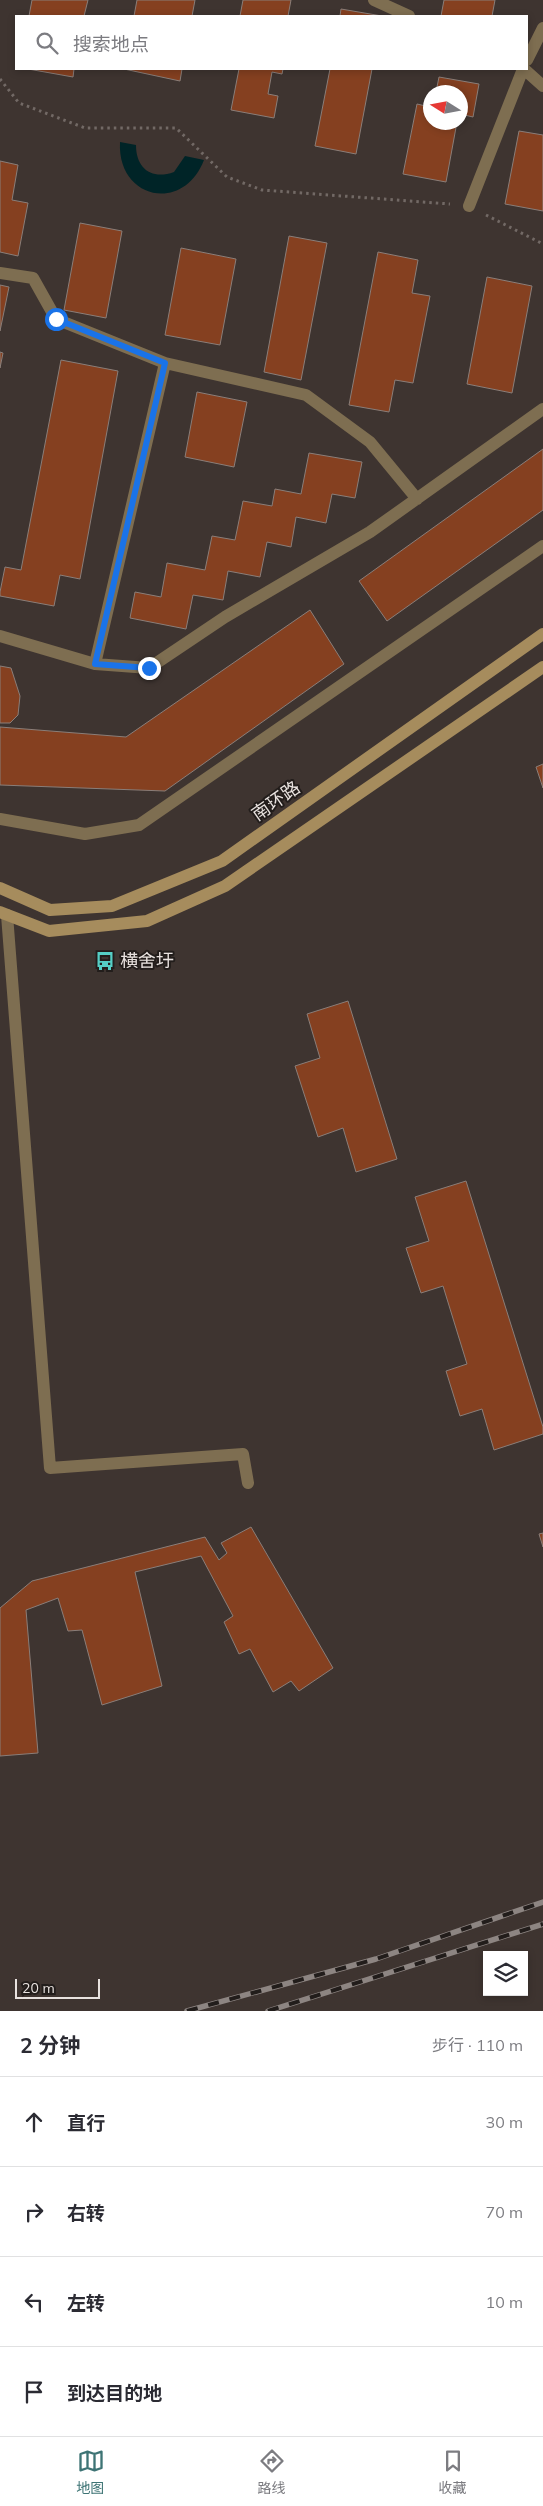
<!DOCTYPE html>
<html lang="zh">
<head>
<meta charset="utf-8">
<style>
  body { margin:0; font-family:Mulish,"Noto Sans SC",sans-serif; background:#f2f2f3; color:#2b2b33 }
  .controls { position:absolute; right:15px; bottom:15px; display:grid; overflow:hidden; border-radius:0px; box-shadow:0 2px 8px #0003 }
  .controls button { width:45px; height:45px; display:grid; place-items:center; padding:0; border:0; border-bottom:1px solid #e1e1e2; background:#fff; color:#2b2b33; font:25px sans-serif }
  .compass { position:absolute; left:423px; top:85px; width:45px; height:45px; border-radius:50%; background:#fff; box-shadow:0 2px 8px #0003; rotate:281deg }
  .scale { position:absolute; left:15px; bottom:12px; width:85px; box-sizing:border-box; padding-left:5px; border:2px solid #e8e2df; border-top:0; font-size:14px; line-height:18px; white-space:nowrap; color:#e8e2df; -webkit-text-stroke:4px #221d1b; paint-order:stroke }
  .stop { position:absolute; width:15px; height:15px; margin:-11px; border:4px solid #1a73e8; border-radius:50%; background:#fff }
  .stop.end { background:#1a73e8; border-color:#fff; box-shadow:0 1px 5px #0008 }
  .list { margin:0; padding:0; list-style:none }
  h2 { display:flex; justify-content:space-between; align-items:center; height:65px; margin:0; padding:0 20px; font-size:21px }
  h2 small { font-size:16px; font-weight:400; color:#7c7c81 }
  .list li { display:grid; grid-template-columns:32px 1fr auto; gap:15px; align-items:center; box-sizing:border-box; height:90px; padding:0 20px; border-top:1px solid #e1e1e2 }
  .list b { display:block; font-size:19px; white-space:nowrap }
  .list em { font-size:16px; font-style:normal; color:#7c7c81 }
  .icon { flex:none; width:28px; height:28px; fill:none; stroke:currentColor; stroke-width:2; stroke-linecap:round; stroke-linejoin:round }
  .map { position:relative; flex:none; width:543px; height:2011px; overflow:hidden }
  .search { position:absolute; background:#fff; box-shadow:0 2px 8px #0003; left:15px; right:15px; top:15px; height:55px; display:flex; align-items:center; gap:12px; box-sizing:border-box; padding:0 18px; border-radius:0px; color:#7c7c81; font-size:19px }
  .sheet { height:425px; background:#fff }
  nav { display:flex; justify-content:space-around; align-items:center; box-sizing:border-box; height:70px; border-top:1px solid #e1e1e2; background:#fff; font-size:14px; color:#7c7c81 }
  nav a { display:grid; justify-items:center; gap:2px }
  nav .on { color:#3e7475 }
  .map>svg:first-child { display:block }
  .water { fill:#002427 }
  .building { fill:#854020; stroke:#8a7e79 }
  .lines { fill:none; stroke-linecap:round; stroke-linejoin:round }
  .path { stroke:#726965; stroke-width:3; stroke-dasharray:2.5 4; stroke-linecap:butt }
  .service { stroke:#7e6e51; stroke-width:12 }
  .secondary { stroke:#a68c5d; stroke-width:12 }
  .rail-casing { stroke:#8d8582; stroke-width:5.5 }
  .rail { stroke:#221d1b; stroke-width:4; stroke-dasharray:11; stroke-linecap:butt }
  .route { stroke:#1a73e8; stroke-width:6 }
  .labels { text-anchor:middle; stroke-width:4; stroke-linejoin:round; paint-order:stroke }
  .street-label { font-size:18px; fill:#e8e2df; stroke:#221d1b }
  .poi-label { font-size:18px; fill:#e8e2df; stroke:#221d1b; text-anchor:start }
</style>
</head>
<body>
<div class="map">
<svg width="543" height="2011" viewBox="0 0 543 2011">
  <rect width="100%" height="100%" fill="#3e3430"/>
  <path class="water" d="M120,142l16,3c0,24 16,35 38,27l11,-16 19,4c-21,54 -87,39 -84,-18z"/>
  <path class="building" d="M32,0h56l-4,16h-55z
    M137,0h58l-3,16h-58z
    M243,0h48l-3,16h-48z
    M444,0h51l-3,16h-51z
    M341,9l41,7h-42z
    M28,69h46l-1,8z
    M124,69h58l-2,12z
    M239,69h44l-1,5 -10,-2 -4,22 10,2 -4,22 -43,-8z
    M330,69h42l-16,85 -41,-8z
    M439,77l40,7 -6,33 -13,-3v-22h-24z
    M417,104l13,3v15h27l-11,60 -43,-8z
    M519,131l24,4v76l-38,-7z
    M0,161l18,4 -6,35 16,3 -10,53 -18,-4z
    M80,223l42,8 -16,87 -42,-8z
    M289,236l38,7 -26,137 -37,-8z
    M181,248l55,11 -16,86 -55,-10z
    M378,252l40,8 -6,33 18,3 -17,87 -18,-3 -6,32 -40,-7z
    M487,277l45,9 -20,107 -45,-9z
    M0,285l9,2 -9,44z
    M0,352l3,1 -3,15z
    M61,360l57,11 -38,208 -20,-4 -6,31 -54,-10v-4l5,-25 16,3z
    M197,392l50,10 -13,65 -49,-10z
    M543,449v61l-156,111 -28,-40z
    M309,453l53,9 -7,36 -23,-4 -6,29 -30,-6 -5,30 -24,-5 -7,35 -32,-6 -5,29 -30,-5 -7,34 -56,-11 5,-26 26,5 6,-34 38,7 7,-34 23,4 8,-39 29,5 3,-17 26,5z
    M310,610l34,54 -179,127 -165,-6v-58l126,10z
    M0,666l11,2 9,28 -2,19 -8,8h-10z
    M543,764v24l-7,-21z
    M348,1001l49,158 -41,13 -13,-44 -25,9 -23,-71 25,-8 -13,-44z
    M466,1181l77,246v7l-49,16 -12,-41 -22,7 -14,-45 21,-7 -24,-78 -22,7 -15,-45 23,-7 -14,-44z
    M251,1527l82,141 -34,23 -8,-10 -18,11 -23,-43 -11,5 -15,-32 9,-6 -32,-60 -66,16 27,114 -60,19 -20,-75 -14,1 -10,-33 -32,12 12,143 -38,3v-148l32,-27 173,-44 14,23 8,-7 -6,-10z
    M543,1533v14l-4,-13z"/>
  <g class="lines">
    <path class="path" d="M0,79l19,24 66,25h91l51,49 35,13 188,14
      M486,215l57,29"/>
    <path class="service" d="M374,0l35,16
      M527,60l16,-32
      M524,69l19,17
      M469,206l54,-137
      M0,273l33,5 23,41 109,44 141,32 64,47 47,57
      M0,636l95,28 54,4 76,-51 145,-85 173,-123
      M95,664l70,-301
      M0,819l85,15 54,-9 404,-279
      M7,915l43,553 193,-14 5,29"/>
    <path class="secondary" d="M0,888l50,22 62,-4 110,-45 321,-227
      M0,912l49,19 98,-10 78,-35 318,-219"/>
    <g class="rail-casing">
      <path id="rail" d="M187,2011l189,-52 167,-57
        M268,2011l275,-87"/>
    </g>
    <use href="#rail" class="rail"/>
  </g>
  <g class="lines">
    <path class="route" d="M56,319l109,44 -70,301 54,4"/>
  </g>
  <defs>
    <g id="bus-bare" transform="scale(1.5)"><path d="M-5-6H5V4H4V6H2V4H-2V6H-4V4H-5ZM-3.5-4V0h7V-4ZM-3.5 1.2v1.5H-2V1.2ZM2 1.2v1.5H3.5V1.2Z" fill="#55cec5" stroke="#221d1b" stroke-width="2.5" paint-order="stroke"/></g>
  </defs>
  <g fill-rule="evenodd">
    <use href="#bus-bare" x="105" y="961"/>
  </g>
  <g class="labels">
    <g class="street-label">
      <text transform="translate(276 801) rotate(-35)" y="6">南环路</text>
    </g>
    <g class="poi-label">
      <text x="120" y="967">横舍圩</text>
    </g>
  </g>
</svg>
<div class="controls">
<button><svg class="icon" aria-label="layers" viewBox="0 0 24 24"><path d="M12 4l9 5-9 5-9-5zM3 14l9 5 9-5"/></svg></button>
</div>
<svg class="compass" viewBox="-18 -18 36 36"><path d="M0-13l5 13h-10z" fill="#e53935"/><path d="M0 13l5-13h-10z" fill="#7c7c81"/></svg>
<div class="scale">20 m</div>
<div class="stop" style="left:56px;top:319px"></div>
<div class="stop end" style="left:149px;top:668px"></div>
<div class="search"><svg class="icon" aria-label="search" viewBox="0 0 24 24"><circle cx="10" cy="10" r="6"/><path d="M15 15l6 6"/></svg>搜索地点</div>
</div>
<section class="sheet">
<h2>2 分钟<small>步行 · 110 m</small></h2>
<ul class="list">
<li><svg class="icon" aria-label="ahead" viewBox="0 0 24 24"><path d="M12 20V5M6 11l6-6 6 6"/></svg><div><b>直行</b></div><em>30 m</em></li>
<li><svg class="icon" aria-label="right" viewBox="0 0 24 24"><path d="M7 20v-9h11M14 6l5 5-5 5"/></svg><div><b>右转</b></div><em>70 m</em></li>
<li><svg class="icon" aria-label="left" viewBox="0 0 24 24"><path d="M17 20v-9H6M10 6l-5 5 5 5"/></svg><div><b>左转</b></div><em>10 m</em></li>
<li><svg class="icon" aria-label="arrive" viewBox="0 0 24 24"><path d="M6 21V4h12l-3 4 3 4H6"/></svg><div><b>到达目的地</b></div></li>
</ul>
</section>
<nav>
<a class="on"><svg class="icon" aria-label="map" viewBox="0 0 24 24"><path d="M3 6l6-2 6 2 6-2v14l-6 2-6-2-6 2zM9 4v14M15 6v14"/></svg>地图</a>
<a><svg class="icon" aria-label="directions" viewBox="0 0 24 24"><path d="M12 3l9 9-9 9-9-9zM9 14v-3h6M13 9l2 2-2 2"/></svg>路线</a>
<a><svg class="icon" aria-label="saved" viewBox="0 0 24 24"><path d="M7 4h10v16l-5-4-5 4z"/></svg>收藏</a>
</nav>
</body>
</html>
